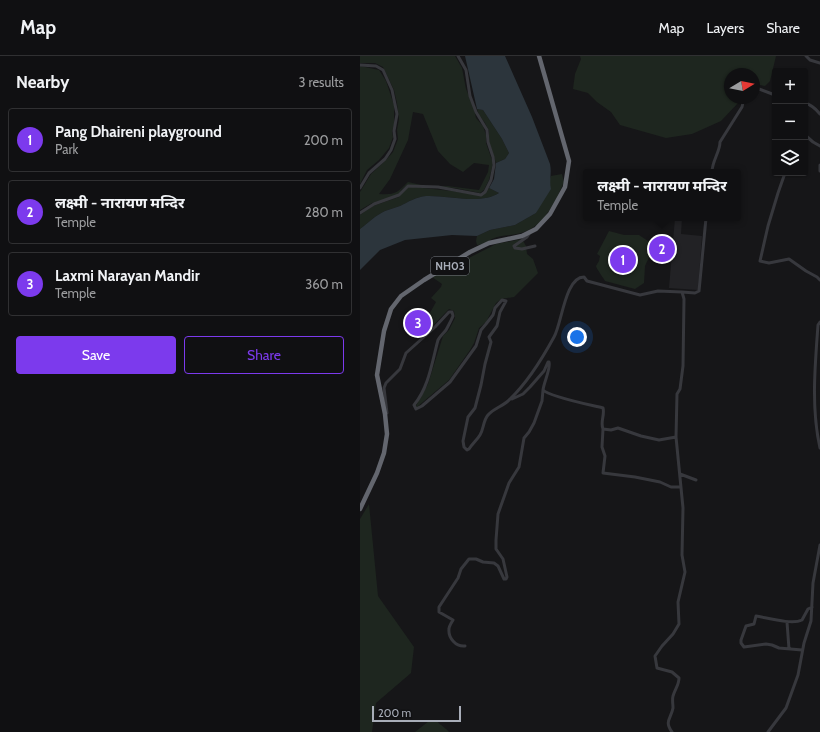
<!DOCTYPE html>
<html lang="en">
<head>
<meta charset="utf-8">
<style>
  body { margin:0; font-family:Cabin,"Noto Sans Devanagari",sans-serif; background:#1e1e20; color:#f1f3f6 }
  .controls { position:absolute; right:12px; top:12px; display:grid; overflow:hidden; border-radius:4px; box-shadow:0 1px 3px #0004 }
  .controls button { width:36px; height:36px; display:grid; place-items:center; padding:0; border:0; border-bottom:1px solid #303032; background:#101012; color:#f1f3f6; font:20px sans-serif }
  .compass { position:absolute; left:364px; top:12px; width:36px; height:36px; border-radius:50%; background:#101012; box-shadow:0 1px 3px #0004; rotate:80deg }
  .scale { position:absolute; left:12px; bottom:10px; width:89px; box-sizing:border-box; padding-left:4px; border:2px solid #a8adb8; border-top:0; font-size:11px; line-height:14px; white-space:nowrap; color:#a8adb8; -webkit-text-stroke:3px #111113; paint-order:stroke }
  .you { position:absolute; left:217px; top:281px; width:14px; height:14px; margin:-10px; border:3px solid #fff; border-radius:50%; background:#1a73e8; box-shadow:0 0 0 6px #1a73e833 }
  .badge { display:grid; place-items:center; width:26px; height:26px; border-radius:50%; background:#7c3aed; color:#fff; font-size:13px; font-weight:700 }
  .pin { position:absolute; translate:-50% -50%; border:2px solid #fff; box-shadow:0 1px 4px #0006 }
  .popup { position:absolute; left:223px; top:113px; width:158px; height:52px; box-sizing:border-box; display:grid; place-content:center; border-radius:4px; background:#101012; filter:drop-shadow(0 1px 3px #0005); font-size:13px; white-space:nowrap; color:#9c9d9f }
  .popup b { font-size:15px; color:#f1f3f6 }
  .popup::after { content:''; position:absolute; left:50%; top:100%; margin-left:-8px; border:8px solid transparent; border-top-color:#101012 }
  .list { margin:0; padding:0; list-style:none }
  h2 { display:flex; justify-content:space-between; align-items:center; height:52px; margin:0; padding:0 16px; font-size:17px }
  h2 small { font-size:13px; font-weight:400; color:#9c9d9f }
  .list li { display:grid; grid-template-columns:26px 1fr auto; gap:12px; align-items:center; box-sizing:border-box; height:64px; margin:0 8px 8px; padding:0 8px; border:1px solid #303032; border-radius:4px }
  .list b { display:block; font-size:15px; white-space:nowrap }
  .list p { margin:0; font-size:13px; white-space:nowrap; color:#9c9d9f }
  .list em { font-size:13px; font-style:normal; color:#9c9d9f }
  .actions { display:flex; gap:8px; padding:12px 16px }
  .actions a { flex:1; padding:9px 0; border:1px solid #7c3aed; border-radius:4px; text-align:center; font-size:14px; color:#7c3aed }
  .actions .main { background:#7c3aed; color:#fff }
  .icon { flex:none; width:22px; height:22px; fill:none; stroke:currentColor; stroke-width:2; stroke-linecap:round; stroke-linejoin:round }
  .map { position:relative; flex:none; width:460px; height:676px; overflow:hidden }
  header { display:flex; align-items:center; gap:24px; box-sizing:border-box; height:56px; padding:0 20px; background:#101012; border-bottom:1px solid #303032 }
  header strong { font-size:19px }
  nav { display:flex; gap:22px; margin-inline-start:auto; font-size:14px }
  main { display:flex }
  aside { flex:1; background:#101012 }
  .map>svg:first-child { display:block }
  .built { fill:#222225 }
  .green { fill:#1e261f; fill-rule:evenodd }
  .water { fill:#2c353c }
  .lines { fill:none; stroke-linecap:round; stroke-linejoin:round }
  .minor { stroke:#37383d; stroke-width:3 }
  .highway { stroke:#63666e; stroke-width:4.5 }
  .labels { text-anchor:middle; stroke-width:3; stroke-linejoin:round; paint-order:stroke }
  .shield { fill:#111113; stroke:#7b7e86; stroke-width:1 }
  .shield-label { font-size:11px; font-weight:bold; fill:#a8adb8 }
</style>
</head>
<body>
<header>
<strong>Map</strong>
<nav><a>Map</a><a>Layers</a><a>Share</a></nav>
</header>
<main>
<aside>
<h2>Nearby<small>3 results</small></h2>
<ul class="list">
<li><span class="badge">1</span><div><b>Pang Dhaireni playground</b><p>Park</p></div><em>200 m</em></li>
<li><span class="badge">2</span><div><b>लक्ष्मी - नारायण मन्दिर</b><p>Temple</p></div><em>280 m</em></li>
<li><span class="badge">3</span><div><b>Laxmi Narayan Mandir</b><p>Temple</p></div><em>360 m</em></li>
</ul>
<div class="actions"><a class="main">Save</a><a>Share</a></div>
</aside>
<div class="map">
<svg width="460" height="676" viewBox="0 0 460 676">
  <rect width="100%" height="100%" fill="#161618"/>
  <path class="built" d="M315,162h7l-1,16 21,2 -4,54 -29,-2z"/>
  <path class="green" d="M0,0h95l7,12 4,21 7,16 3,13 7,8 3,9v8l7,20 -4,17 -5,10 -4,3 -25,-5 -48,-3 -6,5 -2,5 -27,8 -12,7v-18l11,-18 15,-14 7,-8 5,-13 -1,-9 2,-11 -2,-16 -3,-13 -11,-23 -8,-4h-15zM53,56l10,2 15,37 12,13 13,8 11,-9 15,2 -1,7 -9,18 -32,-4 -17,1 -22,-5c-11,11 -13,13 -29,12l11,-15 18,-39z
    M220,0h196l-6,25 -5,5 -11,-2v-10h-24v24h11l-3,5 -17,18 -29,13 -26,4 -46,-13 -9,-13 -14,-10 -9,-9 -15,-4 2,-15 6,-15z
    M0,10l19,4 7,11 8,24v20l-2,7 1,5 -4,11 -10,12 -12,10 -7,14z
    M117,53l6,1 19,29 7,14 -4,6 -9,4 -7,-21v-11l-4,-8 -6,-8z
    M202,118l2,8c-8,18 -19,43 -40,50 -8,3 -18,3 -27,5 -7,2 -13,8 -20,8l-1,-4 1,-5 13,-6 25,-5 21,-12 15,-37z
    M53,131l39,4 29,5 8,-8 10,5c-18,12 -51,2 -73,3 -10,1 -18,6 -26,10 -5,2 -10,3 -15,5 -9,4 -17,12 -25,18v-14l13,-9 26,-9 7,-9z
    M249,175l15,4h15l12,8v10l-6,13 -1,17 -9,6 -30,-8c-1,-2 -9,-13 -9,-15l3,-5 1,-5 -3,-2z
    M162,183l4,7 1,8 6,5 5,14 -24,24 -13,2 -5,4 -10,19 -7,6 -5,15 -4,7 -21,30 -32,27 -1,-1 12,-22 15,-48 6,-6 6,-12 -1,-7 -5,-2 -29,30 2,-12 14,-25 -5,-4 10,-11 1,-3 -10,-7 64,-33z
    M9,448l9,92 36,51 -3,26 -35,30 -4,29h-12v-213z
    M69,665h8c4,5 8,6 12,11h-34z"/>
  <path class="water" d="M105,0h40l27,61 18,47c2,9 -1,16 1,25l-15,24 -21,12 -25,5 -13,6 -25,-1 -47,5 -25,10 -20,20v-41c8,-6 16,-14 25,-18 5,-2 10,-3 15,-5 8,-4 16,-9 26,-10 21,-1 55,9 73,-3l-10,-5 5,-9 2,-16 9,-4 4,-6 -7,-14 -19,-29 -6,-1z"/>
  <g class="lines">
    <path class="minor" d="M446,0l4,4 10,3
      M0,9l16,1 7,4 9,20 5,24 -3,17 1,8 -4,11 -6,9 -16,14 -9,15
      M394,31l21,8
      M445,47c7,2 11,6 15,11
      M445,79l8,7 7,4
      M460,109v6
      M352,116c0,-11 8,-20 8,-30l22,-35 2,-9
      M425,117l-7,20 -10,33 -8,35 9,2 20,-4 17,12 11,6 3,3
      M0,157l14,-9 25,-9 9,-9 30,1 43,8 4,-3 6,-12 3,-15 -1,-8 -5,-15 -1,-12 -11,-18 -6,-16 -4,-26 -8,-14
      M169,178l-2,3 -13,9 1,2 7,1 13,-3
      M322,236l13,1 4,-2 7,-73
      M460,266l-2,3c-3,41 -7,83 2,123
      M152,343l11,-5 7,-7 14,-16 4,-9h1c2,6 -5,20 -6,28
      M25,358l2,-1 -3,-25 2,-5 14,-14 6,-16 29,-26 14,-15h3l1,4c-2,5 -5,10 -7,14 -3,4 -6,6 -8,10 -6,22 -9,47 -24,65l2,4 6,-3 28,-24 26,-36 5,-16 5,-6 7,-9 2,-7 7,-8 4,1 -6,11 -3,14 -8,11 2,5 -6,22 -4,21 -6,23 -7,9 -5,24 1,6 3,3 2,-1c3,-5 8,-9 11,-14 4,-7 3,-14 8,-20 6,-7 16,-9 22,-16 18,-17 32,-40 44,-62 8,-14 11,-60 30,-60l3,4 53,14 18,-4 24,1 2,7 -1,67 -3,23 -3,5 -1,43 7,71 -1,47 3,17 -7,30 1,22 -6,10 -11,12 -7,10 2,12 15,4 7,6c0,7 -4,11 -6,18 -1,4 0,8 0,12 -2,11 -9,13 -1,24
      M243,373l-1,18 3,9 -2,17 32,4 25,5 11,5h10
      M320,418l16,6
      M427,566l2,27
      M105,590c-9,1 -17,-8 -16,-17 0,-3 3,-7 4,-9l-14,-8v-5l19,-29 3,-9 8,-10h7l7,3 11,1 4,3 6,13h2l1,-2 -4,-18 -7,-10v-9l2,-26 11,-31 10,-16 5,-29 5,-6 5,-9 8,-22 1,-11c7,7 48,15 60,18 2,7 -3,14 0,21l8,1 7,-2 23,8 18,4 17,-3
      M442,594l-23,-2 -7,-3 -6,-1 -22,3 -3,-4v-3l5,-14 8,-2 2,-8c12,2 36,9 46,4l6,-11 4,-2
      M408,676l18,-24 12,-33 6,-32 7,-22 2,-38 7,-38"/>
    <path class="highway" d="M0,453l17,-36 7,-20 3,-19 -2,-20 -8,-39 7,-44 7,-22 10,-13 23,-16 46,-28 19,-9 33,-7 14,-7 14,-15 15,-27 4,-26 -30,-105"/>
  </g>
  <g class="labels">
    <rect class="shield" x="71" y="201" width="38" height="18" rx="3"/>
    <g class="shield-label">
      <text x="90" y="214">NH03</text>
    </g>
  </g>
</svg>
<div class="controls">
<button>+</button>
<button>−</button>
<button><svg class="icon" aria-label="layers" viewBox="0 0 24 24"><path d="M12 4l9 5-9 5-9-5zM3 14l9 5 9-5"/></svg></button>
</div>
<svg class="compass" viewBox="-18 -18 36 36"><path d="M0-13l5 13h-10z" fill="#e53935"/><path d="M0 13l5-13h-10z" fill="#9c9d9f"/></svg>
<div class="scale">200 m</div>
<div class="you"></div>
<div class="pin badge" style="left:263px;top:204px">1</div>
<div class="pin badge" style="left:302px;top:193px">2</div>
<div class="popup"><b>लक्ष्मी - नारायण मन्दिर</b>Temple</div>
<div class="pin badge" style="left:58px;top:267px">3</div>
</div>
</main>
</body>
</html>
